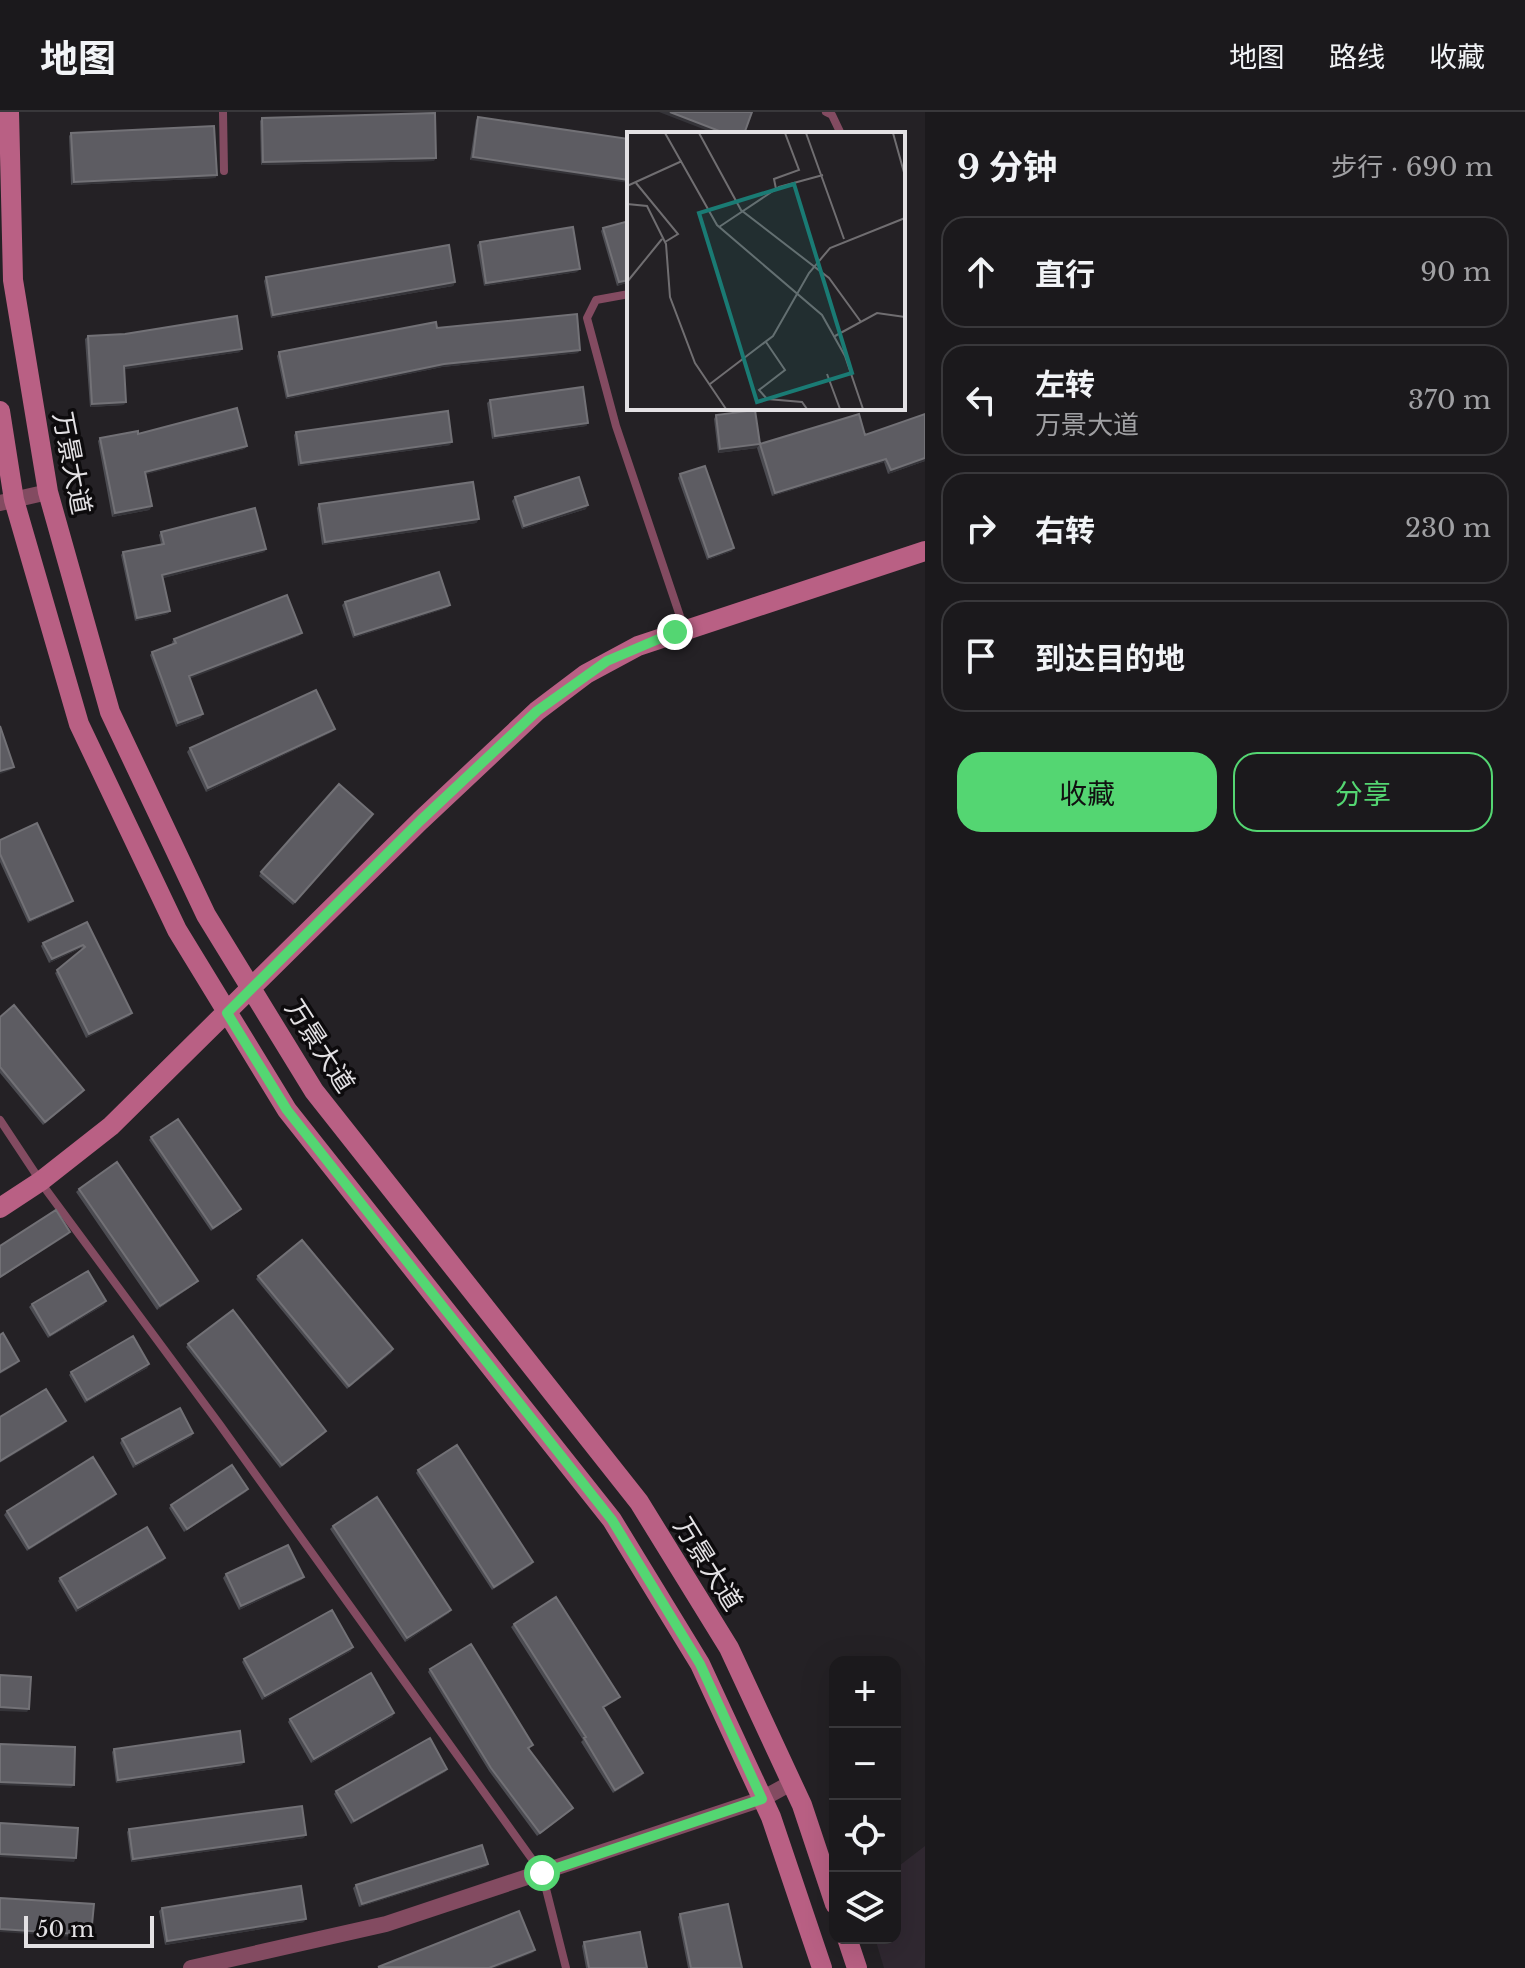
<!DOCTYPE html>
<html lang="zh">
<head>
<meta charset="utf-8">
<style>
  body { margin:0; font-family:"Libre Baskerville","Noto Sans SC",serif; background:#242225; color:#f1f3f6 }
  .controls { position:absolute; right:24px; bottom:24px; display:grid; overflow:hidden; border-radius:16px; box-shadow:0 8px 32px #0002 }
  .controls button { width:72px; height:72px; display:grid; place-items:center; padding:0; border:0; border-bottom:2px solid #39383b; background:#1b191c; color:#f1f3f6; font:40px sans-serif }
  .scale { position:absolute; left:24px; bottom:20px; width:130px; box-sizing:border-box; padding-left:8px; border:4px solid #e3e1e4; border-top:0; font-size:22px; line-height:28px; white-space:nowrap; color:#e3e1e4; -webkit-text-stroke:6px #0d0b0d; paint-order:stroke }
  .stop { position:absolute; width:24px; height:24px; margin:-18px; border:6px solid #54d672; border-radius:50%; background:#fff }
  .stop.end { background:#54d672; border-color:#fff; box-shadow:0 2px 8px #0008 }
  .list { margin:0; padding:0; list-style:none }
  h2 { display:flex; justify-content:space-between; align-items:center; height:104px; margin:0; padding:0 32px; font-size:34px }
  h2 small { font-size:26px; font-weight:400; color:#a0a0a3 }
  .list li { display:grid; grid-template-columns:52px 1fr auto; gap:24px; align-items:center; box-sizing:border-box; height:112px; margin:0 16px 16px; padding:0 16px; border:2px solid #39383b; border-radius:24px }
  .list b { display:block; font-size:30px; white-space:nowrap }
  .list p { margin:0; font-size:26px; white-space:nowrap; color:#a0a0a3 }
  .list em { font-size:26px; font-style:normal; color:#a0a0a3 }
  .actions { display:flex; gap:16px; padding:24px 32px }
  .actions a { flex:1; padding:18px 0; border:2px solid #54d672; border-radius:24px; text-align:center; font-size:28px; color:#54d672 }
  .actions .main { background:#54d672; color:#111 }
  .icon { flex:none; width:44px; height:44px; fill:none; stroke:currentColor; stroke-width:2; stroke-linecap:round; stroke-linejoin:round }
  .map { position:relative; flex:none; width:925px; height:1856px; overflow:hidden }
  header { display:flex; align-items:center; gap:48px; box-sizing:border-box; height:112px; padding:0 40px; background:#1b191c; border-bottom:2px solid #39383b }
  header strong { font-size:38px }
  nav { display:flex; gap:44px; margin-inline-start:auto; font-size:28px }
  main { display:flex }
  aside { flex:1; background:#1b191c }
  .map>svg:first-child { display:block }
  .built { fill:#302831 }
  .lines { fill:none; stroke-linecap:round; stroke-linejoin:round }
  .lane { stroke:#834b61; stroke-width:8 }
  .street { stroke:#834b61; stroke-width:16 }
  .secondary { stroke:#b96084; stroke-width:20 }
  .wall { fill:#4c4c52 }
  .shaded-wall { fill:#353439 }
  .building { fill:#5d5c62; stroke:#727176; stroke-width:2 }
  .route { stroke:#54d672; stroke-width:10 }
  .labels { text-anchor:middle; stroke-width:7; stroke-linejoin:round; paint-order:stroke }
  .street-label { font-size:26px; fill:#e3e1e4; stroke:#0d0b0d }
  .inset-road { fill:none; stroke:#706e71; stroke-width:2 }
  .view { fill:#1a7b74; fill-opacity:0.15; stroke:#1a7b74; stroke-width:4 }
  .inset-edge { fill:none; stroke:#e3e1e4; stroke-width:4 }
</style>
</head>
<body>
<header>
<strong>地图</strong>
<nav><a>地图</a><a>路线</a><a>收藏</a></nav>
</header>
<main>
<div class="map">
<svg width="925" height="1856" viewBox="0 0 925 1856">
  <rect width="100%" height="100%" fill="#242125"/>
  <path class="built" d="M925,1734v122h-41l-9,-30h20v-69z"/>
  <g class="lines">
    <path class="lane" d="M223,0l1,59
      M826,0l6,3 9,19
      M629,182l-33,6 -9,18 29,108 68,202
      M0,1008l47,71 173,234 322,448 24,95"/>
    <path class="street" d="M0,391l48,-11
      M191,1856l195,-44 376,-125 29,-16"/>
    <path class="secondary" d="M9,0l4,168 35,212 62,220 96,203 108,176 325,411 90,146 73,157 33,99
      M0,299l14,89 65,224 98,206 110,180 325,410 88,144 71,153 51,151
      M0,1096l41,-27 70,-55 309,-305 117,-110 49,-37 52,-28 287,-95
      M847,1826l10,30"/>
  </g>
  <path class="wall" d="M478,5l151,22 -159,21 6,-40z
    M262,6l172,43 -173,4 -1,-44z
    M71,21l146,42 -2,3 -144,7 -2,-49z
    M603,116l26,54 -12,4 -16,-55z
    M480,130l97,30 -93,14 -7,-41z
    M266,165l189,5 -2,4 -182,32 -7,-37z
    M437,216l141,25 -136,14 -156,32 -9,-43 2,-4z
    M88,224l152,16 -116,17v36l-34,2 -5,-68z
    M490,288l98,23 -2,3 -94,13 -5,-36z
    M925,302v47l-37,13 -4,-12 -112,34 -15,-48 -39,5 -4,-34 2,-4 44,29 105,-9z
    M296,320l154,13 -152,21 -4,-31z
    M138,322l109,12 -3,3 -98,25 6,32 -3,4 -37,7 -14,-76 2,-3z
    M680,362l52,77 -25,9 -29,-82z
    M515,385l71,12 -64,20 -10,-28z
    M319,392l160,15 -3,4 -154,22 -5,-37z
    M161,420l105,17 -2,3 -101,26 7,33 -3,3 -32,7 -14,-66 2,-3 38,-8 -2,-9z
    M345,490l105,3 -3,3 -94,30 -11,-33z
    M299,524l-109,42 13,36 -3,4 -24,9 -26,-72 2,-3 21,-8 -1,-2 2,-3z
    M332,620l-126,60 -19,-40 3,-4z
    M373,702l-80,91 -34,-29 2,-4z
    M0,728l70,64 -42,19 -28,-61z
    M87,810l43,94 -44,22 -31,-65 27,-24 -1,-1 -32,15 -8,-17 2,-3z
    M0,905l82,76 -39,32 -43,-52z
    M151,1025l87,75 -27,19 -62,-91z
    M79,1077l116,95 -38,26 -81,-118z
    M258,1164l135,73 -2,4 -44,36 -91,-110z
    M32,1192l72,1 -56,33 -19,-31z
    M188,1232l136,90 -44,34 -94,-121z
    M149,1252l-2,4 -62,35 -16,-28 2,-3z
    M193,1321l-2,4 -58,31 -13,-25 2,-4z
    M418,1358l115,92 -2,3 -39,25 -76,-117z
    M246,1380l-62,40 -15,-24 2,-3z
    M116,1382l-2,3 -87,54 -23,-36 3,-4z
    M333,1414l116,87 -44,29 -75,-113z
    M165,1446l-2,3 -87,51 -18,-31 2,-3z
    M226,1462l78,3 -3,3 -62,30 -16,-32z
    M514,1512l103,76 -13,8 39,65 -2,3 -28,17 -32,-51 2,-2 -72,-113z
    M351,1539l-89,49 -20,-38 2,-3z
    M430,1557l100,79 -1,1 41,62 -33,25 -48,-65 -61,-99z
    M394,1601l-2,4 -81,46 -23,-41 2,-3z
    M114,1637l128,16 -126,18 -4,-31z
    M447,1657l-2,3 -94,52 -17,-30 2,-3z
    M129,1717l175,9 -173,24 -4,-30z
    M486,1755l-127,40 -6,-19 3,-3z
    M162,1796l142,14 -139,23 -6,-34z
    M680,1802l62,54h-54l-10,-51z
    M584,1830l63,26h-61l-4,-22z"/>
  <path class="shaded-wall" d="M659,0h11l57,22h-11z
    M473,45l156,23v3l-159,-23z
    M436,46l-2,3 -173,4 2,-3z
    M217,63l-2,3 -144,7 3,-3z
    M580,157l-3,3 -93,14 2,-3z
    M629,168v2l-12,4 2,-4z
    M455,170l-2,4 -182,32 2,-3z
    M242,237l-2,3 -119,18 3,-4z
    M580,238l-2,3 -136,14 -156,32 2,-3 156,-32z
    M126,290l-2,3 -34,2 2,-3z
    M588,311l-2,3 -94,13 3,-3z
    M452,330l-2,3 -152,21 3,-3z
    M760,332l-3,4 -39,5 2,-4z
    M247,334l-3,3 -101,26 2,-3z
    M925,346v3l-37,13 3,-4z
    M886,347l-2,3 -112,34 3,-3z
    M588,393l-2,4 -64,20 2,-3z
    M152,394l-3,4 -37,7 3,-4z
    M479,407l-3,4 -154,22 3,-3z
    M734,436l-2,3 -25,9 2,-3z
    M266,437l-2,3 -104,27 2,-4z
    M450,493l-3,3 -94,30 2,-3z
    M170,499l-3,3 -32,7 2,-3z
    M302,521l-3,3 -112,44 2,-4z
    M203,602l-3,4 -24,9 2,-4z
    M335,617l-3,3 -126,60 2,-4z
    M14,655l-3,3 -11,4v-3z
    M73,789l-3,3 -42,19 2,-3z
    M83,833l-2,3 -32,15 3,-4z
    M132,901l-2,3 -44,22 3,-4z
    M84,978l-2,3 -39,32 2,-3z
    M241,1097l-3,3 -27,19 2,-3z
    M70,1120l-2,3 -68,43v-1z
    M198,1169l-3,3 -38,26 3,-4z
    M106,1189l-2,4 -56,33 2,-3z
    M393,1237l-2,4 -44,36 2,-3z
    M19,1249l-2,3 -17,10v-2z
    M149,1252l-2,4 -62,35 2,-3z
    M66,1309l-3,4 -63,38v-2z
    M326,1319l-2,3 -44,34 2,-3z
    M193,1321l-2,4 -58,31 3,-4z
    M248,1377l-2,3 -62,40 3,-3z
    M116,1382l-2,3 -87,54 2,-3z
    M165,1446l-2,3 -87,51 2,-4z
    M533,1450l-2,3 -39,25 2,-3z
    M304,1465l-3,3 -62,30 2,-4z
    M451,1498l-2,3 -44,29 2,-4z
    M353,1535l-2,4 -89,49 3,-4z
    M0,1595l29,2 -2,3 -27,-1z
    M394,1601l-2,4 -81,46 3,-4z
    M244,1650l-2,3 -126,18 2,-3z
    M447,1657l-2,3 -94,52 3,-3z
    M643,1661l-2,3 -28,17 2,-3z
    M0,1670l74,3 -3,3 -71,-3z
    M306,1723l-2,3 -173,24 2,-3z
    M0,1742l76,4 -2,4 -74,-5z
    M488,1752l-2,3 -127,40 3,-3z
    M306,1807l-2,3 -139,23 2,-4z
    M0,1817l91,6 -2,3 -89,-6z
    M535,1838l-2,3 -38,15h-6z"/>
  <path class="building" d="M670,0h82l-8,22h-17z
    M435,1l1,45 -173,4 -1,-44z
    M478,5l151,22v41l-156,-23z
    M214,14l3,49 -143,7 -3,-49z
    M629,109v59l-10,2 -16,-54z
    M573,115l7,42 -94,14 -6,-41z
    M449,133l6,37 -182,33 -7,-38z
    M577,202l3,36 -136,14 -156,32 -9,-44 157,-30 1,6z
    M237,204l5,33 -118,17 2,36 -34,2 -4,-68 37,-2z
    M583,275l5,36 -93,13 -5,-36z
    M237,296l10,38 -102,26 7,34 -37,7 -15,-75 38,-7v3z
    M755,298l5,34 -40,5 -4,-34z
    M448,299l4,31 -151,21 -5,-31z
    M859,302l6,21 60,-21v44l-34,12 -5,-11 -111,34 -15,-49z
    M705,354l29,82 -25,9 -29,-83z
    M579,365l9,28 -64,21 -9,-29z
    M473,370l6,37 -154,23 -6,-38z
    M255,396l11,41 -104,26 8,36 -33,7 -14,-66 41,-8 -3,-12z
    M439,460l11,33 -95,30 -10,-33z
    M287,483l15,38 -113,43 14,38 -25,9 -26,-71 24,-9 -2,-4z
    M316,578l19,39 -127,59 -18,-40z
    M0,614l14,41 -14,4z
    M339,672l34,30 -78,88 -34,-30z
    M37,711l36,78 -43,19 -30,-66v-14z
    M87,810l45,91 -43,21 -32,-64 28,-23 -2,-2 -31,14 -9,-16z
    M14,893l70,85 -39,32 -45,-55v-50z
    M178,1007l63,90 -28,19 -62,-91z
    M117,1050l81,119 -38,25 -81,-117z
    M56,1098l14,22 -70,45v-31z
    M302,1128l91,109 -44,37 -91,-110z
    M88,1159l18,30 -56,34 -18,-31z
    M233,1198l93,121 -44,34 -94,-121z
    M3,1221l16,28 -19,11v-37z
    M133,1224l16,28 -62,36 -16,-28z
    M46,1277l20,32 -66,40v-44z
    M180,1296l13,25 -57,31 -14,-25z
    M457,1333l76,117 -39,25 -76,-117z
    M93,1345l23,37 -87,54 -22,-37z
    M232,1353l16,24 -61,40 -16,-24z
    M377,1385l74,113 -44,28 -74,-112z
    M147,1415l18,31 -87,50 -18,-30z
    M288,1433l16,32 -63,29 -15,-32z
    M556,1485l64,100 -17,10 40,66 -28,17 -31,-52 2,-1 -72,-113z
    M332,1498l21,37 -88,49 -21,-37z
    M471,1532l62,101 -5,3 45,60 -33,25 -49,-65 -61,-99z
    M371,1561l23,40 -80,46 -24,-40z
    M0,1563l31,2 -2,32 -29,-2z
    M240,1619l4,31 -126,18 -4,-31z
    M430,1626l17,31 -93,52 -18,-30z
    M0,1632l75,3 -1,38 -74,-3z
    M302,1694l4,29 -173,24 -4,-30z
    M0,1711l78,5 -2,30 -76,-4z
    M482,1733l6,19 -126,40 -6,-19z
    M301,1774l5,33 -139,22 -5,-33z
    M0,1786l94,6 -3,31 -91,-6z
    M728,1792l14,64h-51l-11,-54z
    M519,1799l16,39 -46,18 -111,-1z
    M640,1820l7,36h-58l-5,-26z"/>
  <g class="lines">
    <path class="route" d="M542,1761l220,-74 -62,-135 -88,-144 -325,-410 -60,-97 193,-192 117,-110 70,-50 68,-29"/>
  </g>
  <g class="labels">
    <g class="street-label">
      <text transform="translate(72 351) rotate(79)" y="9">万景大道</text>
      <text transform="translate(320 934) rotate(57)" y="9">万景大道</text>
      <text transform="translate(708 1452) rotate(58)" y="9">万景大道</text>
    </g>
  </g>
  <g transform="translate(627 20)">
    <rect width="278" height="278" fill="#242125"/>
    <path class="inset-road" d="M38,1l52,92 105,90 23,41 18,53M72,1l42,77 88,68 32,44M179,1l38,106M266,1l12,43M9,51l42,51 -13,8M0,54l55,-25M149,57l-2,-10 25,-9 -14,-37M0,72l20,2 19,38 4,53 25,66 31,46M92,95l60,-40 44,-12M0,150l35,-43M208,204l42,-23 28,4M139,210l19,28 -26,20 8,9 35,3 5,7M200,242l13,35M83,252l63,-48 36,-63 21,-25 75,-30"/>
    <path class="view" d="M167,52l58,189 -95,29 -58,-189z"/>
    <rect width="278" height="278" class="inset-edge"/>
  </g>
</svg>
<div class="controls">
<button>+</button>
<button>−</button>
<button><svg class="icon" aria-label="locate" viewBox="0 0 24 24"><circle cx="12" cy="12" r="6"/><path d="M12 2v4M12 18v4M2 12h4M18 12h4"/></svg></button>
<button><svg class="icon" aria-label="layers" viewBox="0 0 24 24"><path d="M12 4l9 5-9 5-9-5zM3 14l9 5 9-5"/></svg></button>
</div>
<div class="scale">50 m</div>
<div class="stop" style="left:542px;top:1761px"></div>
<div class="stop end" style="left:675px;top:520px"></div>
</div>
<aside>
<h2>9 分钟<small>步行 · 690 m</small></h2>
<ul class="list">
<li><svg class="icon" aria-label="ahead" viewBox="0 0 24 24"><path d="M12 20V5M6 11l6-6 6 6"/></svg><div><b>直行</b></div><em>90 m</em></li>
<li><svg class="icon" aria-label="left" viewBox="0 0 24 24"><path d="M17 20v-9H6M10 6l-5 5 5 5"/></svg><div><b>左转</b><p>万景大道</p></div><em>370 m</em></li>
<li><svg class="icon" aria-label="right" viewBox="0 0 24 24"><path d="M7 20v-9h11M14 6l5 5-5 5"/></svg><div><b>右转</b></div><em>230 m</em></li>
<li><svg class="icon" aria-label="arrive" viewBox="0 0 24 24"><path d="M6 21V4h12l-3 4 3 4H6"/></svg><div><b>到达目的地</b></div></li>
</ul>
<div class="actions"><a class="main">收藏</a><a>分享</a></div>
</aside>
</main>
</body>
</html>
